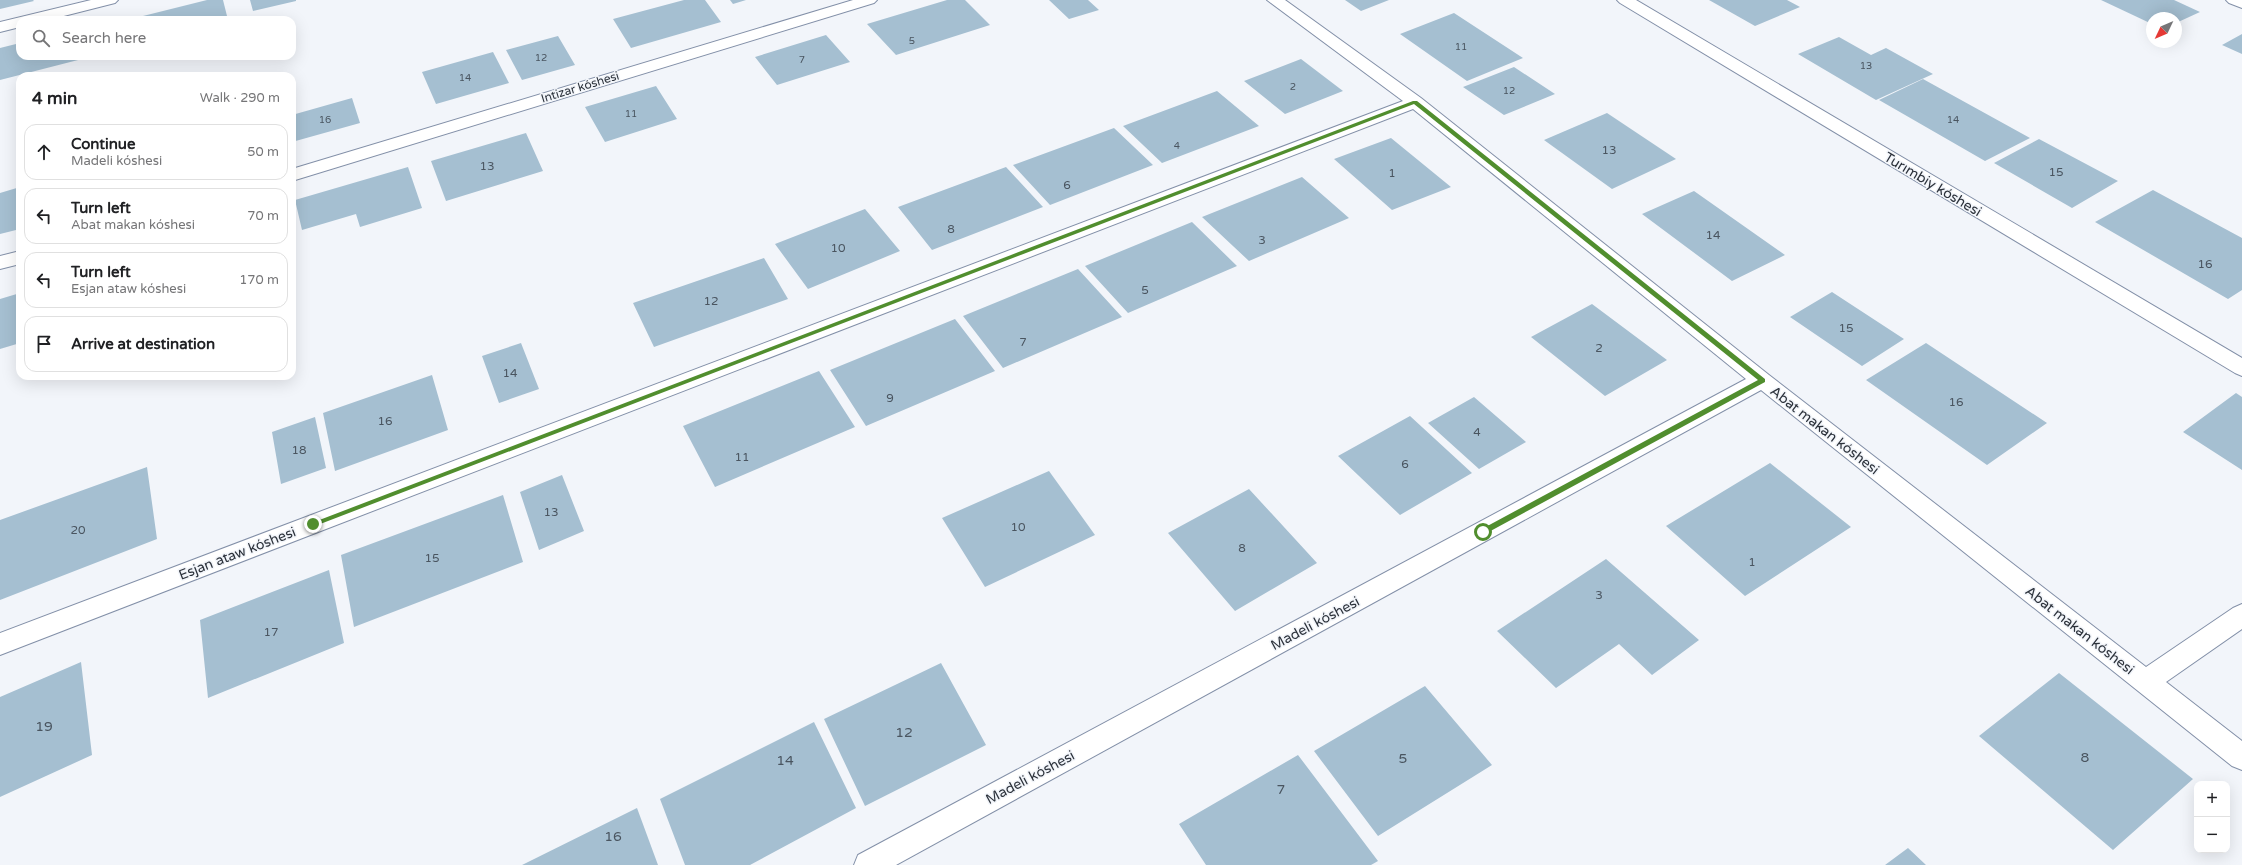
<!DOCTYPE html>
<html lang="en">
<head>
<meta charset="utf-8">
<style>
  body { margin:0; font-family:"Varela Round",sans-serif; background:#f2f2f2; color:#202124 }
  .controls { position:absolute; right:12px; bottom:12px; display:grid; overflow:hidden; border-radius:8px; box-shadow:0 4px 16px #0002 }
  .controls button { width:36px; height:36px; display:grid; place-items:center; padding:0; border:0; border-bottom:1px solid #e0e0e0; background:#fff; color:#202124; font:20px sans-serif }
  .compass { position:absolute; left:2146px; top:12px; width:36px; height:36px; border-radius:50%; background:#fff; box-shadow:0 4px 16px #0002; rotate:226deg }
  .stop { position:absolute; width:12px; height:12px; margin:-9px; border:3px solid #518e2e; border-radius:50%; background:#fff }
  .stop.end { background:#518e2e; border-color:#fff; box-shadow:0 1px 4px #0008 }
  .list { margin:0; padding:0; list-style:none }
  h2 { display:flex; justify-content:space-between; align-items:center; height:52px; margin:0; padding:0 16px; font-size:17px }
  h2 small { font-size:13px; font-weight:400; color:#757577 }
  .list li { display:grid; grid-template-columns:26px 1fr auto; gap:12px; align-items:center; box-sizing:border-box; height:56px; margin:0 8px 8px; padding:0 8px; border:1px solid #e0e0e0; border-radius:12px }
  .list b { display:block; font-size:15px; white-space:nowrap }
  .list p { margin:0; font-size:13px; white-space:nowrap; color:#757577 }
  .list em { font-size:13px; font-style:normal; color:#757577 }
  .icon { flex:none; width:22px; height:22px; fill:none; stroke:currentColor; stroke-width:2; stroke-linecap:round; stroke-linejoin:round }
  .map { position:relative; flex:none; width:2242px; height:865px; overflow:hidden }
  .search { position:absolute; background:#fff; box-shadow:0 4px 16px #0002; left:16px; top:16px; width:280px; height:44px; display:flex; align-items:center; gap:10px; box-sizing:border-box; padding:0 14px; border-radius:12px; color:#757577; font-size:15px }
  .panel { position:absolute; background:#fff; box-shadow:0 4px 16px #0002; left:16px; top:72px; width:280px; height:308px; border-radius:12px }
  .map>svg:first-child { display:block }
  .building { fill:#a5bfd1 }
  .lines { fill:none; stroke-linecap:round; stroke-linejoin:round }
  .street-casing { stroke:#8390a8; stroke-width:2 }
  .street { fill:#fff; fill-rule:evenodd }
  .route { fill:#518e2e }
  .labels { text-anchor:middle; stroke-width:3; stroke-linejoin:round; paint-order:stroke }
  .far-number-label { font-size:10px; fill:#4a5560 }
  .far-street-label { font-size:12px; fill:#2c323b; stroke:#f2f5fa }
  .number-label { font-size:12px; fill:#4a5560 }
  .street-label { font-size:14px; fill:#2c323b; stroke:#f2f5fa }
  .near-number-label { font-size:14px; fill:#4a5560 }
</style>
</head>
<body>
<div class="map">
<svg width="2242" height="865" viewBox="0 0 2242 865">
  <rect width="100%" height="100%" fill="#f2f5fa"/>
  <path class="building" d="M0,0h33l1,1 -34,8z
    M207,0h16l5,20h-88l-1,-3z
    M250,0h46v1l-43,10z
    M684,0h21l16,22 -90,26 -18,-29z
    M730,0h16l-13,4z
    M947,0h18l25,25 -94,30 -29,-31z
    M1049,0h39l11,10 -30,9z
    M1345,0h44l-28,11z
    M1709,0h78l13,7 -45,19z
    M2101,0h73l26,12 -24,11v-5h-24v6z
    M1454,13l69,45 -56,23 -67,-47z
    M2242,34v20l-20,-9z
    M826,35l24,27 -73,23 -22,-28z
    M558,36l17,29 -53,15 -16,-30z
    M1839,37l32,18 15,-7 47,26 -57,26 -78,-46z
    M20,43v13h61l1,3 -82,21v-32z
    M493,52l16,31 -73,21 -14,-32z
    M1301,59l42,32 -58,23 -41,-33z
    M1514,67l41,27 -51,21 -41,-28z
    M1923,79l107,59 -45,23 -106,-61z
    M656,86l21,33 -72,23 -20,-35z
    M1217,91l42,35 -97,37 -39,-37z
    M352,98l8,25 -68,19v-27z
    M1607,113l69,46 -64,30 -68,-49z
    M1114,128l39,37 -103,40 -37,-40z
    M526,133l17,38 -97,30 -15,-40z
    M1391,138l60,49 -59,23 -58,-51z
    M2039,139l79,42 -46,27 -78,-45z
    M408,167l14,41 -62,19 -4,-13 -54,16 -7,-30z
    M1006,167l37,40 -111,43 -34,-43z
    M1302,177l47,41 -100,43 -47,-44z
    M20,187v42l-20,5v-41z
    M2153,190l89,48v52l-14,9 -133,-77z
    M1694,191l91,64 -53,26 -90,-67z
    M865,209l35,42 -92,38 -33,-45z
    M1192,222l45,44 -109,47 -43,-47z
    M764,258l24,41 -134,48 -21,-44z
    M1078,269l44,48 -119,51 -40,-52z
    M1832,292l72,47 -42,27 -72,-49z
    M20,293v50l-20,6v-50z
    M1592,304l75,56 -62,36 -74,-59z
    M955,319l40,52 -129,55 -36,-56z
    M521,343l18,46 -40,14 -17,-47z
    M1926,343l121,80 -60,42 -121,-85z
    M819,371l36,56 -140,60 -32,-61z
    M432,375l16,55 -113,41 -12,-58z
    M2236,393l6,4v73l-59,-38z
    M1474,397l52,45 -47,27 -51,-46z
    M1410,416l62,57 -72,42 -62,-59z
    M315,417l11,51 -45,16 -9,-52z
    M1770,463l81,64 -106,69 -79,-70z
    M147,467l10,72 -157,61v-80z
    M1049,471l46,64 -110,52 -43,-69z
    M562,475l22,56 -45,19 -19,-58z
    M1249,489l68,74 -82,48 -67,-78z
    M503,495l20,67 -169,65 -13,-72z
    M1606,559l93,81 -47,35 -33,-31 -63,44 -59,-57z
    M329,570l15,73 -136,55 -8,-78z
    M81,662l11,93 -92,42v-100z
    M941,663l45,82 -121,61 -41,-87z
    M2059,673l134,106 -80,71 -134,-114z
    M1425,686l67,79 -114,71 -64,-85z
    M814,722l42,86 -106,57h-65l-25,-66z
    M1298,755l80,106 -7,4h-165l-27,-41z
    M637,808l21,57h-136z
    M1908,848l18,17h-41z"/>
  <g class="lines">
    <g class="street-casing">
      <path id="street" d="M91,0h27l-3,3 -67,17h-28v7l-20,5v-10z
        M853,0h24l-3,3 -582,178v-12z
        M1267,0h18l136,98 348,277 377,292 87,-59 9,-4v25l-76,53 76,59v29l-10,-4 -471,-376 -865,475h-42l4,-10 888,-476 -333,-270 -1413,546v-22l1403,-532z
        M1617,0h19l606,358v18l-7,-3 -615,-370z
        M2226,0h16v8l-13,-5z
        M20,251v13l-20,5v-13z"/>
    </g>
    <use href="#street" class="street"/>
  </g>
  <path class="route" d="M1413,101h4l348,278v3l-280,152h-5v-4l278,-150 -344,-276 -1099,422 -6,-2z"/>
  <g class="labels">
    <g class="far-number-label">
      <text x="912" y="44">5</text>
      <text x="1461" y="50">11</text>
      <text x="541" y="61">12</text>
      <text x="802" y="63">7</text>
      <text x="1866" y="69">13</text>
      <text x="465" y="81">14</text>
      <text x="1293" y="90">2</text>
      <text x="1509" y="94">12</text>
      <text x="631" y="117">11</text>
      <text x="325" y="123">16</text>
      <text x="1953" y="123">14</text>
      <text x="1177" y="149">4</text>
    </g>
    <g class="far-street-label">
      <text transform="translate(580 87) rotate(-17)" y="4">Intizar kóshesi</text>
    </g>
    <g class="number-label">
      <text x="1609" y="154">13</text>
      <text x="487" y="170">13</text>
      <text x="2056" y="176">15</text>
      <text x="1392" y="177">1</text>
      <text x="1067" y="189">6</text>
      <text x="951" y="233">8</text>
      <text x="1713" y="239">14</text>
      <text x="1262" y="244">3</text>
      <text x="838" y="252">10</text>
      <text x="2205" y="268">16</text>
      <text x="1145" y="294">5</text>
      <text x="711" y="305">12</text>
      <text x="1846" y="332">15</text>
      <text x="1023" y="346">7</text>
      <text x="1599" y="352">2</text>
      <text x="510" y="377">14</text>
      <text x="890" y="402">9</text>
      <text x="1956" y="406">16</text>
      <text x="385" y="425">16</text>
      <text x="1477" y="436">4</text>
      <text x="299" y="454">18</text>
      <text x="742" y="461">11</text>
      <text x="1405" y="468">6</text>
      <text x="551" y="516">13</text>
      <text x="1018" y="531">10</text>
      <text x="78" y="534">20</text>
      <text x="1242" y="552">8</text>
      <text x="432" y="562">15</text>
      <text x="1752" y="566">1</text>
      <text x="1599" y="599">3</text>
      <text x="271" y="636">17</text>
    </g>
    <g class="street-label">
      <text transform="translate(1933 184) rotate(31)" y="5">Turımbiy kóshesi</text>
      <text transform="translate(1825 430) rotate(38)" y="5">Abat makan kóshesi</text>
      <text transform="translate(237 553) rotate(-21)" y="5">Esjan ataw kóshesi</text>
      <text transform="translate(1315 623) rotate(-28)" y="5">Madeli kóshesi</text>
      <text transform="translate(2080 630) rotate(38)" y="5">Abat makan kóshesi</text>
      <text transform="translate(1030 777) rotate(-28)" y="5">Madeli kóshesi</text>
    </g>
    <g class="near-number-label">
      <text x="44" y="731">19</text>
      <text x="904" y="737">12</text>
      <text x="2085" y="762">8</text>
      <text x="1403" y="763">5</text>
      <text x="785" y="765">14</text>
      <text x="1281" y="794">7</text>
      <text x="613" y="841">16</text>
    </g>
  </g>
</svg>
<div class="controls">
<button>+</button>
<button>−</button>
</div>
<svg class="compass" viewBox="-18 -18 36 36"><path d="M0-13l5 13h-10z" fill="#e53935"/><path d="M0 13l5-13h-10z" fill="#757577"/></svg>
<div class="stop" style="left:1483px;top:532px"></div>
<div class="stop end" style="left:313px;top:524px"></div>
<div class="search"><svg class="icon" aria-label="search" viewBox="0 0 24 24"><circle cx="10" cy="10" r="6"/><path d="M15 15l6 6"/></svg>Search here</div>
<section class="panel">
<h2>4 min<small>Walk · 290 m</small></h2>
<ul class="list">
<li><svg class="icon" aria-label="ahead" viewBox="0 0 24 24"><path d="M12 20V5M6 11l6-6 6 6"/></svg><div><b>Continue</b><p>Madeli kóshesi</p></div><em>50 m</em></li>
<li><svg class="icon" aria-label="left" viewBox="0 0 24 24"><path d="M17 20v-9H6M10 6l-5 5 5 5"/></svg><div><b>Turn left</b><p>Abat makan kóshesi</p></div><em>70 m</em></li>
<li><svg class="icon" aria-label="left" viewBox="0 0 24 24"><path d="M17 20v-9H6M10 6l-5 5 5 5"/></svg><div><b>Turn left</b><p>Esjan ataw kóshesi</p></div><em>170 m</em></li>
<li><svg class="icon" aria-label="arrive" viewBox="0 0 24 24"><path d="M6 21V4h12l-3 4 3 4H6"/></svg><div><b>Arrive at destination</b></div></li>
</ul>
</section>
</div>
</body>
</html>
